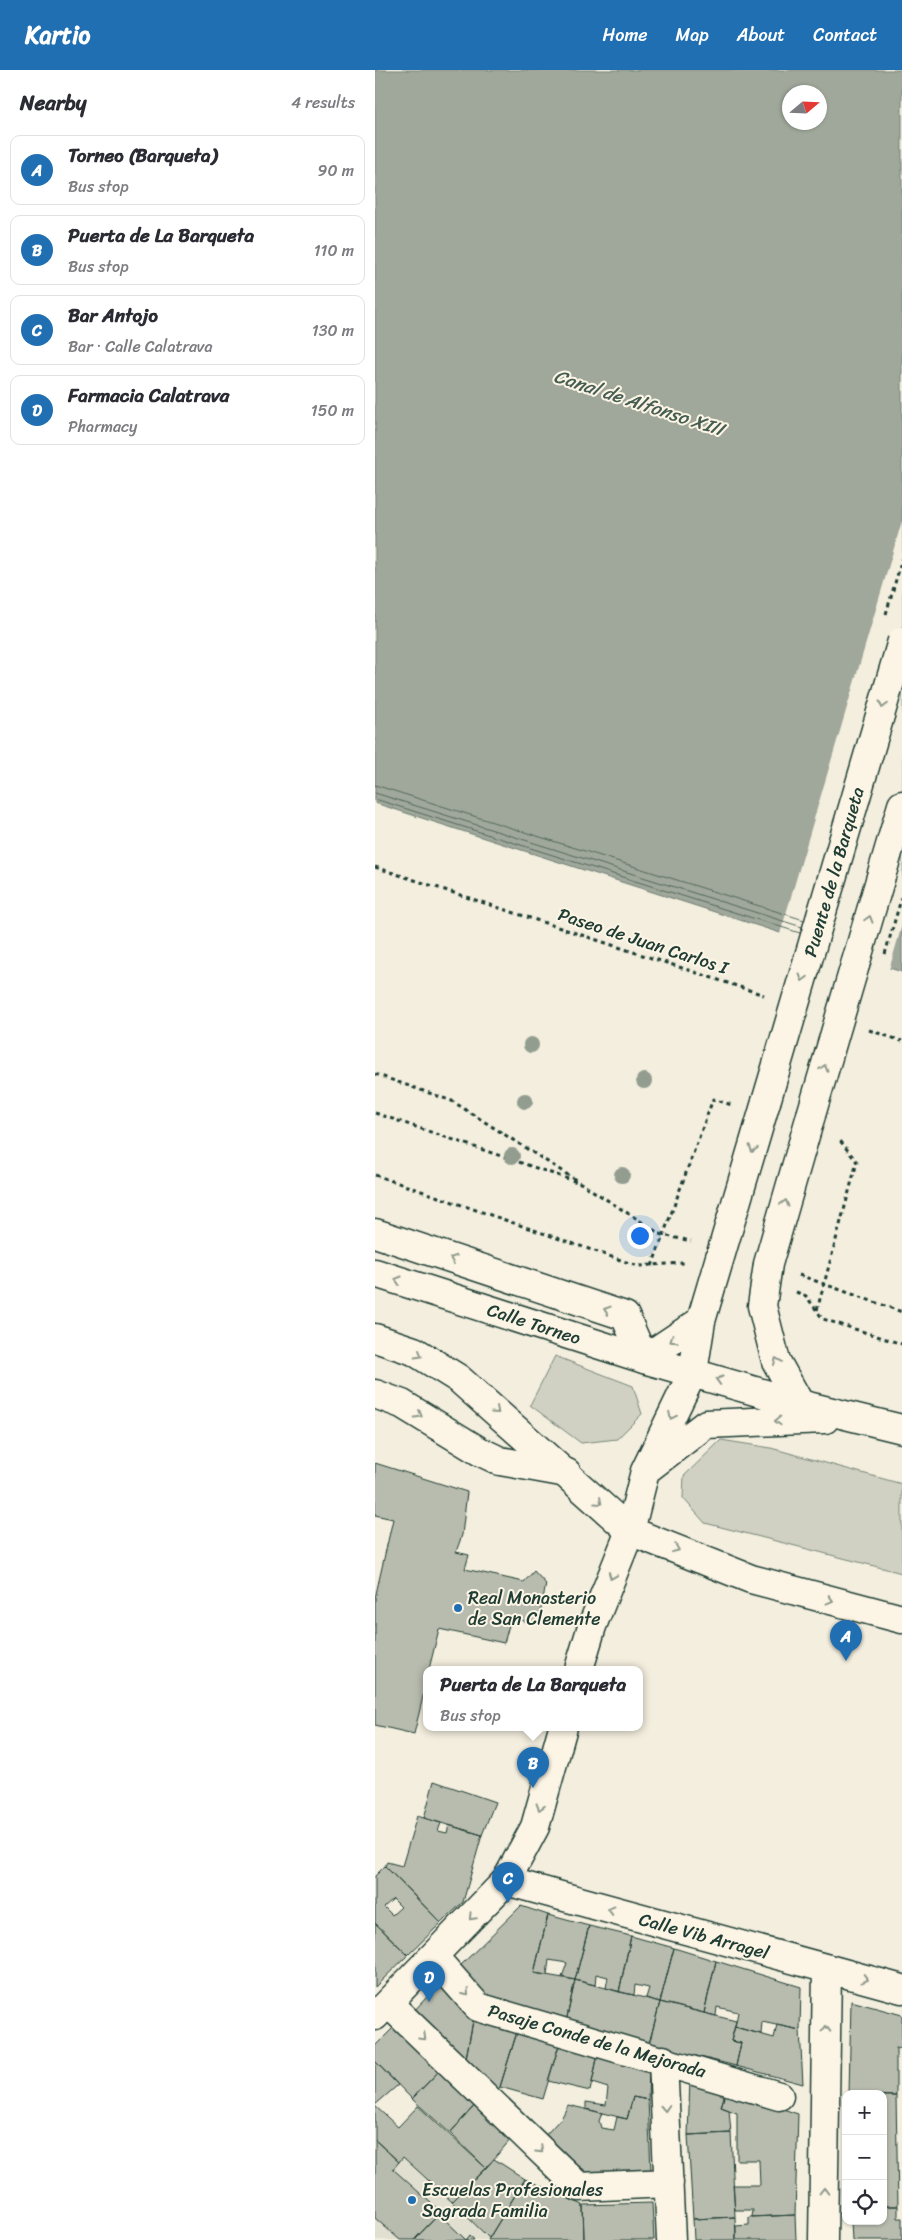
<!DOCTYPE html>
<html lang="en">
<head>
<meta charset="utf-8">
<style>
  body { margin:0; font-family:Sriracha,sans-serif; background:#f2f2f3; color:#2b2b33 }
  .controls { position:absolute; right:15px; bottom:15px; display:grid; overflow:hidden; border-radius:10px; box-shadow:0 1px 4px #0004 }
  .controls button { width:45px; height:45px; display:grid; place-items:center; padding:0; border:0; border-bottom:1px solid #e1e1e2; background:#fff; color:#2b2b33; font:25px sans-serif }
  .compass { position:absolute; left:407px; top:15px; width:45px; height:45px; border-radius:50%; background:#fff; box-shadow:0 1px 4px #0004; rotate:71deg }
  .you { position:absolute; left:264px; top:1165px; width:18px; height:18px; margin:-12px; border:4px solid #fff; border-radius:50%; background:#1a73e8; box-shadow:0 0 0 8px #1a73e833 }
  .badge { display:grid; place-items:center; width:32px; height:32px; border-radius:50%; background:#1f6fb2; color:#fff; font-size:16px; font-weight:700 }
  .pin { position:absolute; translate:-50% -41px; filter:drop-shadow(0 1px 2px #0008) }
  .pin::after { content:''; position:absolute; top:26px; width:18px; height:15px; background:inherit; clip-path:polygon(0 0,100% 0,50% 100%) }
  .popup { position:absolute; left:48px; top:1596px; width:220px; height:65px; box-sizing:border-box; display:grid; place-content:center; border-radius:10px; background:#fff; filter:drop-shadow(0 1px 4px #0005); font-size:16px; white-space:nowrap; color:#7c7c81 }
  .popup b { font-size:19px; color:#2b2b33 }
  .popup::after { content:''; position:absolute; left:50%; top:100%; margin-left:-10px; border:10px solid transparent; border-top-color:#fff }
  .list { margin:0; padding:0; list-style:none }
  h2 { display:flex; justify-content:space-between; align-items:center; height:65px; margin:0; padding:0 20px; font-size:21px }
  h2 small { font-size:16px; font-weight:400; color:#7c7c81 }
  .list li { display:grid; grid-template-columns:32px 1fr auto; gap:15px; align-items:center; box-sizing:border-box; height:70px; margin:0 10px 10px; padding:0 10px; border:1px solid #e1e1e2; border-radius:10px }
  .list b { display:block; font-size:19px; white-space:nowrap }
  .list p { margin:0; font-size:16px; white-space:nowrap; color:#7c7c81 }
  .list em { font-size:16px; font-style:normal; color:#7c7c81 }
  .icon { flex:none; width:28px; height:28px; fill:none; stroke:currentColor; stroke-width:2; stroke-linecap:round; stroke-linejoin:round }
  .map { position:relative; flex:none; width:527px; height:2170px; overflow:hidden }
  header { display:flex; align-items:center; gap:30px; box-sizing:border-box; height:70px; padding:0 25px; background:#1f6fb2; color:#fff }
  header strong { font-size:24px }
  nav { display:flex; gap:28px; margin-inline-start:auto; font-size:18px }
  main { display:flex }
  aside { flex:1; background:#fff }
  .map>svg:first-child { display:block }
  .built { fill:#e1dfd0 }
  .green { fill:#d0d1c2; stroke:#78877b }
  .water { fill:#a0a89b; stroke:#6c7d72; fill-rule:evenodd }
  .pier { fill:#f3eede }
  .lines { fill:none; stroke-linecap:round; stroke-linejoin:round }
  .shore { stroke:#53685d; stroke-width:1 }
  .building { fill:#b8bcae; stroke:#1f3d34; fill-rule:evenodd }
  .minor-casing { stroke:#1f3d34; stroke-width:31 }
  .major-casing { stroke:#1f3d34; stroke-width:31 }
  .path { stroke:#1f3d34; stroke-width:3; stroke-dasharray:4 4; stroke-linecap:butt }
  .minor { stroke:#fcf5e5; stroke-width:28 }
  .major { stroke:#fcf5e5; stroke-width:28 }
  .major-bridge-casing { stroke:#1f3d34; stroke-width:31; stroke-linecap:butt }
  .path-bridge { stroke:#1f3d34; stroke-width:3; stroke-dasharray:4 4; stroke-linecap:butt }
  .major-bridge { stroke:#fcf5e5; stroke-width:28 }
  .tree { fill:#929d90 }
  .oneway { stroke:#8e998c }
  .poi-dot { fill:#1f6fb2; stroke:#fcf5e5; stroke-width:2 }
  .labels { text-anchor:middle; stroke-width:4; stroke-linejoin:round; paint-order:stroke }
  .street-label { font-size:18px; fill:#1f3d34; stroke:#fcf5e5 }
  .poi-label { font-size:18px; fill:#1f3d34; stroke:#fcf5e5; text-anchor:start }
  .water-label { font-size:19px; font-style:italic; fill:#465d53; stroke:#fcf5e5 }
</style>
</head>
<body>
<header>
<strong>Kartio</strong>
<nav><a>Home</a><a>Map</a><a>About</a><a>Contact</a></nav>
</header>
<main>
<aside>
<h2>Nearby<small>4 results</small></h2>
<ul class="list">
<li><span class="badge">A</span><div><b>Torneo (Barqueta)</b><p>Bus stop</p></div><em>90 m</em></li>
<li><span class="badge">B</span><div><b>Puerta de La Barqueta</b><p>Bus stop</p></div><em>110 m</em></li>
<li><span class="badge">C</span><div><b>Bar Antojo</b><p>Bar · Calle Calatrava</p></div><em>130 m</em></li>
<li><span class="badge">D</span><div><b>Farmacia Calatrava</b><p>Pharmacy</p></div><em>150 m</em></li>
</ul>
</aside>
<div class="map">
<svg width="527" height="2170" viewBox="0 0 527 2170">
  <rect width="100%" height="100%" fill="#f3eede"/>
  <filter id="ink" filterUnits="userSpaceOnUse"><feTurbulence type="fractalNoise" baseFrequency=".02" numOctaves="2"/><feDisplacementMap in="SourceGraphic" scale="10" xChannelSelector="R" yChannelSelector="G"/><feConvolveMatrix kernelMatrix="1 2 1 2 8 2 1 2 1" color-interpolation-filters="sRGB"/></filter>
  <g filter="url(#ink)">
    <path class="built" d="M0,2070l24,22 4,-5 86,81 -1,2h-113z"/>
    <path class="green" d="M180,1286l78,30 9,28 -25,25 -36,4 -51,-38z
      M346,1370l50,8 131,36v89l-197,-50 -22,-25 1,-22z"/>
    <path class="water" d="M0,0h527v902l-527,-169zM414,22h30v30h-30z"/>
    <path class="pier" d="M527,451v404l-13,45 -109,-36z"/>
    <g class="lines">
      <path class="shore" d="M0,715l429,135
        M0,723l427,134
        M0,729l425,134"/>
    </g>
    <path class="building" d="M0,1393l92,29 -5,43 -6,17 13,3 -4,14 59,13 10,-11 12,13 -8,40 -27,-6 -7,25 -65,-14 -10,40h-2v11l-13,54 -39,-9v-127l18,-79 -18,-4z
      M59,1711l61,21 -13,33 -58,-17z
      M42,1746l24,7 -3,8 9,2 2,-8 33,10 -19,67 -22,21 -56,-57 2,-4 15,4z
      M10,1796l56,57 -33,32 -33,-32v-47zM18,1829l8,8 -9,8 -8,-8z
      M146,1836l27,9 -14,58 41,7 -9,42 -71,-18 -35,-38z
      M173,1845l41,11 -14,54 -13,-3 5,-14 -18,-3 -2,15 -13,-2z
      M0,1853l33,32 -33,32z
      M214,1856l42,10 -12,56 -13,-4 2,-11 -12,-3 -1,11 -20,-5z
      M256,1866l43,12 -14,54 -14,-4 3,-10 -14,-3 -1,10 -15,-3z
      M299,1878l42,13 -12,52 -44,-11z
      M341,1891l85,26 -1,43 -38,-8 -1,12 -26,-7 3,-15 -21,-5 -1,9 -12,-3z
      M200,1910l85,22 -11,42 -83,-22z
      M65,1913l32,31 1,7 -7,37 -5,5 -49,-50z
      M476,1931l51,14v34l-6,-1v48l-47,-2z
      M285,1932l76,19 -5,20 10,2 -5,23 -87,-22z
      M98,1951l44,11 -17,55 -5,6 -34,-30 5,-5z
      M402,1955l23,5 3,54 -67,-18 5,-23 -10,-2 4,-14 39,11z
      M20,1956l44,45 -27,28 -37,-38v-15z
      M142,1962l42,13 -16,54 -43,-12z
      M184,1975l39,9 -8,37 -42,-10z
      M223,1984l51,13 -1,33 -15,-3 -6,22 -41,-10v-7l20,3 2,-17 -16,-5z
      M0,1991l23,24 -23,20z
      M64,2001l37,33 -26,29 -38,-34z
      M315,2010l36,10 -5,17 8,3 2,23 -43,2z
      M351,2020l72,24 -3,101 -43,2 1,-7h-18l-2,-25h27l-1,-25h-22v-47l-16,-6z
      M508,2026h13l2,110h-15z
      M258,2027l15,3 3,73 -57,4 -52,-38 20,-22 6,-12 34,8 -3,8 2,7 13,2 3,-13 10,2z
      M101,2034l35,35 -25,29 -36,-35z
      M0,2036l23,21 20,-21 68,62 -34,34 -49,-45 -4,5 -24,-22z
      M356,2063l4,84 -42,2 -5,-84z
      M0,2070l24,22 -6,7 48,43 -27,28h-14l-25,-22z
      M119,2089l31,20 -36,59 -37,-36z
      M150,2109l58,26 1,35h-96z
      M277,2133l2,37h-70l-1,-35z
      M508,2136h15v12h4v22h-50l-1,-19h32z
      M64,2144l27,26 4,-5 4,5h-60z
      M420,2145l1,25h-60v-14l13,-1v-8z
      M360,2147l1,23h-42l-1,-21z"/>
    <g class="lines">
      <g class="minor-casing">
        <path id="minor" d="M0,1163l250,83 19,43
          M0,1324l27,10 77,47 21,10 67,12
          M204,1599l13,-43 38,-95
          M131,1811l396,108
          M59,1887l44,50 301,89
          M13,1933l191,184 90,-4
          M0,1946l131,-135 29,-54 28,-100
          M288,1990l8,180
          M448,2170l4,-271"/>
      </g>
      <g class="major-casing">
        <path id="major" d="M480,895l47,-160
          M0,1203l269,86 156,45 102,25
          M0,1268l39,13 45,28 171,152 121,48 151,40
          M269,1289l57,-38
          M425,1334l-24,-43 -14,-55 6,-42 43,-149
          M275,1397l56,-43 119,-5
          M255,1461l15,-60 48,-99 8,-51 65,-219"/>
      </g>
      <path class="path" d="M0,797l389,128
        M494,960l33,11
        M0,1004l77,27 210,134 29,6
        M0,1043l205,70
        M0,1105l263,91 46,-3
        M277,1196l61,-167 19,6
        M424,1205l103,37
        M421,1222l10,4 17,23 79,25
        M442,1240l40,-148 -19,-24"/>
      <use href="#minor" class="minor"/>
      <use href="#major" class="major"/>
      <g class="major-bridge-casing">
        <path id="major-bridge" d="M391,1032l136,-461
          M436,1045l44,-150"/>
      </g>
      <path class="path-bridge" d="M511,544l16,-55
        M510,884l17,-58"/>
      <use href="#major-bridge" class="major-bridge"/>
    </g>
    <g class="tree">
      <circle cx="156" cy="975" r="8"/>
      <circle cx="269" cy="1011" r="8"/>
      <circle cx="150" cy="1031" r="8"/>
      <circle cx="137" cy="1086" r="8"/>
      <circle cx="247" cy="1105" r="8"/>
    </g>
    <defs><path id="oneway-chevron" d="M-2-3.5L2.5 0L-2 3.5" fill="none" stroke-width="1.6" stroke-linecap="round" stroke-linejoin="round" transform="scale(1.25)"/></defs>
    <g class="oneway">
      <use href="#oneway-chevron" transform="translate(508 635) rotate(106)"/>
      <use href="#oneway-chevron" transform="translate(494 849) rotate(-74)"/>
      <use href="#oneway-chevron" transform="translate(428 908) rotate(106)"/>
      <use href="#oneway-chevron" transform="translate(449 998) rotate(-74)"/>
      <use href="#oneway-chevron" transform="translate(378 1079) rotate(106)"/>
      <use href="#oneway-chevron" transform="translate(410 1133) rotate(-74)"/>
      <use href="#oneway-chevron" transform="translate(78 1189) rotate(-161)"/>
      <use href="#oneway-chevron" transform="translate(23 1210) rotate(-163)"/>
      <use href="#oneway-chevron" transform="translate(232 1240) rotate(-162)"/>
      <use href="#oneway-chevron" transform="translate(298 1270) rotate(146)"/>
      <use href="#oneway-chevron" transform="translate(44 1285) rotate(30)"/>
      <use href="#oneway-chevron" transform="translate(402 1291) rotate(-112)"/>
      <use href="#oneway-chevron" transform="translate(344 1310) rotate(-164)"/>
      <use href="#oneway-chevron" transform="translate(121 1341) rotate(42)"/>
      <use href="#oneway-chevron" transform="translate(44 1345) rotate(31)"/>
      <use href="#oneway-chevron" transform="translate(297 1346) rotate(116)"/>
      <use href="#oneway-chevron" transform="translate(403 1351) rotate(178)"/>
      <use href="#oneway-chevron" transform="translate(224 1432) rotate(42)"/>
      <use href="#oneway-chevron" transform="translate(301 1479) rotate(22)"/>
      <use href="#oneway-chevron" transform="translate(237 1506) rotate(112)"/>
      <use href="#oneway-chevron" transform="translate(455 1530) rotate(15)"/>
      <use href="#oneway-chevron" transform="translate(165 1737) rotate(106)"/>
      <use href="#oneway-chevron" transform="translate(236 1840) rotate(-165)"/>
      <use href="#oneway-chevron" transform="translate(97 1847) rotate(134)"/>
      <use href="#oneway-chevron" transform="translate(490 1909) rotate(15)"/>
      <use href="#oneway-chevron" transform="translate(91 1923) rotate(48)"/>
      <use href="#oneway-chevron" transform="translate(451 1959) rotate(-89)"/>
      <use href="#oneway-chevron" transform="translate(48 1967) rotate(44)"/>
      <use href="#oneway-chevron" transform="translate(290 2038) rotate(87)"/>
      <use href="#oneway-chevron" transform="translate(165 2080) rotate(44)"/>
      <use href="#oneway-chevron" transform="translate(449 2121) rotate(-89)"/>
    </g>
  </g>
  <g class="poi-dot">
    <circle cx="83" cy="1538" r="5"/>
    <circle cx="37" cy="2130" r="5"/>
  </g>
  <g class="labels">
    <g class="street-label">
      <text transform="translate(459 802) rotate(-74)" y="6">Puente de la Barqueta</text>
      <text transform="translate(268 871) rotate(18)" y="6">Paseo de Juan Carlos I</text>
      <text transform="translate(159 1254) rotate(18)" y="6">Calle Torneo</text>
      <text transform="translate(329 1866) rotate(15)" y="6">Calle Vib Arragel</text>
      <text transform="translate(222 1971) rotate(16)" y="6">Pasaje Conde de la Mejorada</text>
    </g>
    <g class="poi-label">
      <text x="93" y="1534">Real Monasterio<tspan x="93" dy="21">de San Clemente</tspan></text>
      <text x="47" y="2126">Escuelas Profesionales<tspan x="47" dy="21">Sagrada Familia</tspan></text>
    </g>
    <g class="water-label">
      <text transform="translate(264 332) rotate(18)" y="7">Canal de Alfonso XIII</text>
    </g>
  </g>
</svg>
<div class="controls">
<button>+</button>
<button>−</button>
<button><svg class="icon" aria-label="locate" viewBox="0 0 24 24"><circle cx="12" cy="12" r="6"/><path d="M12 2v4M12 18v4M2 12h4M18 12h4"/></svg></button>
</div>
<svg class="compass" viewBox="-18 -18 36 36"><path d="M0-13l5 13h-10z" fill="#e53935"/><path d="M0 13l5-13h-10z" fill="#7c7c81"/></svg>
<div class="you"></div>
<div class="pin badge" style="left:471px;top:1591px">A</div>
<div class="pin badge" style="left:158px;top:1718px">B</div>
<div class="popup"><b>Puerta de La Barqueta</b>Bus stop</div>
<div class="pin badge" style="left:133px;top:1833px">C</div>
<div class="pin badge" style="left:54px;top:1932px">D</div>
</div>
</main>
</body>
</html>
